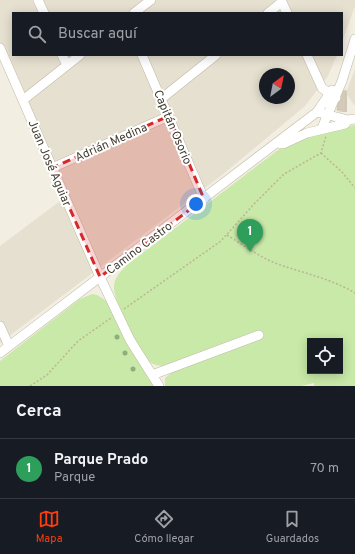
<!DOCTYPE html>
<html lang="es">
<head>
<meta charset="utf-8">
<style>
  body { margin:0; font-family:Overpass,sans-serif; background:#242831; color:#f1f3f6 }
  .controls { position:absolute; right:12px; bottom:12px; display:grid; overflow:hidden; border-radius:0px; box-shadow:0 2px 10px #0003 }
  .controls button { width:36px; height:36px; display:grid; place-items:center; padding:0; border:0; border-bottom:1px solid #363941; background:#171b24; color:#f1f3f6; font:20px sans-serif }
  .compass { position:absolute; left:259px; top:68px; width:36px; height:36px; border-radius:50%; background:#171b24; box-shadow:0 2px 10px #0003; rotate:32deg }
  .you { position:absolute; left:196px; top:204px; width:14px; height:14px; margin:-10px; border:3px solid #fff; border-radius:50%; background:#1a73e8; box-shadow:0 0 0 6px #1a73e833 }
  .badge { display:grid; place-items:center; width:26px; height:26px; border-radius:50%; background:#ff3e0c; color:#fff; font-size:13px; font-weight:700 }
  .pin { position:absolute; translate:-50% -33px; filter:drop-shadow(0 1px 2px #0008) }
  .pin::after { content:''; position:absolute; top:21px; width:14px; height:12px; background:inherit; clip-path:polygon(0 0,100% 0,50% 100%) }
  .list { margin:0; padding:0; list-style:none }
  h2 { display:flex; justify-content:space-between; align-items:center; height:52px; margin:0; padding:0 16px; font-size:17px }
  h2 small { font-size:13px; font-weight:400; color:#9ea1a6 }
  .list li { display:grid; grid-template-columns:26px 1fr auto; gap:12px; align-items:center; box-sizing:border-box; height:60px; padding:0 16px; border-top:1px solid #363941 }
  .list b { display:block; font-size:15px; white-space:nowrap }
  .list p { margin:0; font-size:13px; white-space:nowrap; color:#9ea1a6 }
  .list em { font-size:13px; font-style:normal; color:#9ea1a6 }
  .icon { flex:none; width:22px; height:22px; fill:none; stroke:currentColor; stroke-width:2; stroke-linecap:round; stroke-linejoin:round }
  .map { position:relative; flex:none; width:355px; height:386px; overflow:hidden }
  .search { position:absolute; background:#171b24; box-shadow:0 2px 10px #0003; left:12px; right:12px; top:12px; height:44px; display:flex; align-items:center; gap:10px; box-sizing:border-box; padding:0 14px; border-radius:0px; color:#9ea1a6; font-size:15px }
  .sheet { height:112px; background:#171b24 }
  nav { display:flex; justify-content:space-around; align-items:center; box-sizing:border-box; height:56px; border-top:1px solid #363941; background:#171b24; font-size:11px; color:#9ea1a6 }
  nav a { display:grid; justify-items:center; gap:2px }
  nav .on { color:#ff3e0c }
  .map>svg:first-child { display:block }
  .residential { fill:#e6e0d0; fill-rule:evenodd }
  .green { fill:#c8e9a8; fill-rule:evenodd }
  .building { fill:#d4cab7; stroke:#cfc3aa; filter:url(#shadow) }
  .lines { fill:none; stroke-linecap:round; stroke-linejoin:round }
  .minor-casing { stroke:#c1b9a7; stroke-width:10 }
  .path { stroke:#c0b395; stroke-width:1.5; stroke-dasharray:2 2; stroke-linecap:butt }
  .minor { stroke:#fff; stroke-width:9 }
  .tree { fill:#90ad7a }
  .marked { fill:#d62828; fill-opacity:0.2; stroke:#d62828; stroke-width:3; stroke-dasharray:8 5; stroke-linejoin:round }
  .labels { text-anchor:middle; stroke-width:4; stroke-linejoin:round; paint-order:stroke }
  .street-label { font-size:12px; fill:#443e32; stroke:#fff }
</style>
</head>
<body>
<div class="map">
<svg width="355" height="386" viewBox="0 0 355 386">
  <defs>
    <filter id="shadow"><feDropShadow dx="3" dy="1.5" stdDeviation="2" flood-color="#0004"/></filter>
  </defs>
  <rect width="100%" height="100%" fill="#f2eee2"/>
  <path class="residential" d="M0,0h355v6l-13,36v-29h-329v42h324l-9,21 -23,30 -83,69 -222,168v-97l68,-51 -63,-149 -5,2zM265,74h24v24h-24z
    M355,69v36h-1l-8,-12z"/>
  <path class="green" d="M355,125v261h-41v-3l-13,3h-136v-8l6,-5 -3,-7c-7,0 -13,0 -18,-4 -10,-8 -37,-62 -36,-75 0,-10 7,-16 14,-23l150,-114c24,-13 51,-20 77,-25zM310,341h30v30h-30z
    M92,294l5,1 11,7 47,84h-155v-25l80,-62z"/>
  <path class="building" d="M340,91h6v19h-9z"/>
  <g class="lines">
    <g class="minor-casing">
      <path id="minor" d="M38,0l6,13
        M281,0l6,13
        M134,13l17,-13
        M268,13l14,-11
        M0,48l100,229 30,63 29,46
        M62,55l5,10
        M142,55l62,144
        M307,55l15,33 14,10
        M161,99l55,-44
        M23,100l57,-45
        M317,112l15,-22
        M322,128l20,-47 13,-42
        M278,143l5,1 24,-11 38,-9 3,-4 7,-1
        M52,168l117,-52
        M0,326l9,20
        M0,353l317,-241 31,8
        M152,375l107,-40"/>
    </g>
    <path class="path" d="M321,153l21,19 13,16
      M227,235c16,10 31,21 48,28 27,10 55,15 80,30
      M124,309l97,-68 32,-36 31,-31 37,-21 5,-17
      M30,386l17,-11 31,-34 33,-23"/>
    <use href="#minor" class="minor"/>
  </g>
  <g class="tree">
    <circle cx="117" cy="337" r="2.5"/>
    <circle cx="125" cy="353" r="2.5"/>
    <circle cx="133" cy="369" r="2.5"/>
  </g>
  <path class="marked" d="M169,116l35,83 -104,78 -48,-109z"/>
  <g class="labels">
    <g class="street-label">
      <text transform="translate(173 127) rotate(67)" y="4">Capitán Osorio</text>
      <text transform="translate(111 142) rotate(-24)" y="4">Adrián Medina</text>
      <text transform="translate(50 163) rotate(67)" y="4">Juan José Aguiar</text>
      <text transform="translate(139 248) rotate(-37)" y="4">Camino Castro</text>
    </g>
  </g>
</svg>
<div class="controls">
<button><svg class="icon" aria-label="locate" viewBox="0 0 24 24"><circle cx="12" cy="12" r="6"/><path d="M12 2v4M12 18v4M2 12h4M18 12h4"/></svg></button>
</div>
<svg class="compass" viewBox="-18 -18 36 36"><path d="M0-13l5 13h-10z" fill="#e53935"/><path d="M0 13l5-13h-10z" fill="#9ea1a6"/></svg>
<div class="you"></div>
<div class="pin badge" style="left:250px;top:252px;background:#2e9e5b">1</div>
<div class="search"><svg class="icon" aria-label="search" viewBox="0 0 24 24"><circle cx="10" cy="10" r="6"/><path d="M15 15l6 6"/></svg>Buscar aquí</div>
</div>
<section class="sheet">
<h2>Cerca<small></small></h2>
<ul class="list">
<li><span class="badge" style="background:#2e9e5b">1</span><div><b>Parque Prado</b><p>Parque</p></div><em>70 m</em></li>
</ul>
</section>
<nav>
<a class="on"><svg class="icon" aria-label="map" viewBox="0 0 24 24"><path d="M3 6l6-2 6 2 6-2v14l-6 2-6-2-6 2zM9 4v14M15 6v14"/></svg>Mapa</a>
<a><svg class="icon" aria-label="directions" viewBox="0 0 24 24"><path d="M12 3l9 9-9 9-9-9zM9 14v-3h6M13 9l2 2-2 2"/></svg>Cómo llegar</a>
<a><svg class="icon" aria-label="saved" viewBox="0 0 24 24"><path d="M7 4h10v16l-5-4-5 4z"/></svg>Guardados</a>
</nav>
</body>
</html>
